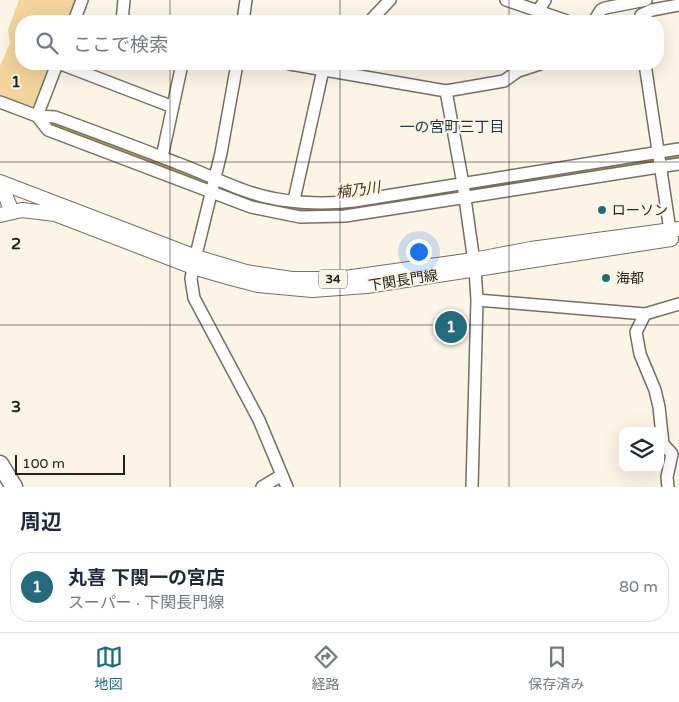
<!DOCTYPE html>
<html lang="ja">
<head>
<meta charset="utf-8">
<style>
  body { margin:0; font-family:"Varela Round","Noto Sans JP",sans-serif; background:#f2f2f3; color:#1f2937 }
  .controls { position:absolute; right:15px; bottom:15px; display:grid; overflow:hidden; border-radius:10px; box-shadow:0 5px 20px #0002 }
  .controls button { width:45px; height:45px; display:grid; place-items:center; padding:0; border:0; border-bottom:1px solid #e0e1e3; background:#fff; color:#1f2937; font:25px sans-serif }
  .scale { position:absolute; left:15px; bottom:12px; width:110px; box-sizing:border-box; padding-left:5px; border:2px solid #24221d; border-top:0; font-size:14px; line-height:18px; white-space:nowrap; color:#24221d; -webkit-text-stroke:4px #fcf4e7; paint-order:stroke }
  .you { position:absolute; left:418px; top:251px; width:18px; height:18px; margin:-12px; border:4px solid #fff; border-radius:50%; background:#1a73e8; box-shadow:0 0 0 8px #1a73e833 }
  .badge { display:grid; place-items:center; width:32px; height:32px; border-radius:50%; background:#256a7a; color:#fff; font-size:16px; font-weight:700 }
  .pin { position:absolute; translate:-50% -50%; border:2px solid #fff; box-shadow:0 1px 5px #0006 }
  .list { margin:0; padding:0; list-style:none }
  h2 { display:flex; justify-content:space-between; align-items:center; height:65px; margin:0; padding:0 20px; font-size:21px }
  h2 small { font-size:16px; font-weight:400; color:#747a83 }
  .list li { display:grid; grid-template-columns:32px 1fr auto; gap:15px; align-items:center; box-sizing:border-box; height:70px; margin:0 10px 10px; padding:0 10px; border:1px solid #e0e1e3; border-radius:20px }
  .list b { display:block; font-size:19px; white-space:nowrap }
  .list p { margin:0; font-size:16px; white-space:nowrap; color:#747a83 }
  .list em { font-size:16px; font-style:normal; color:#747a83 }
  .icon { flex:none; width:28px; height:28px; fill:none; stroke:currentColor; stroke-width:2; stroke-linecap:round; stroke-linejoin:round }
  .map { position:relative; flex:none; width:679px; height:487px; overflow:hidden }
  .search { position:absolute; background:#fff; box-shadow:0 5px 20px #0002; left:15px; right:15px; top:15px; height:55px; display:flex; align-items:center; gap:12px; box-sizing:border-box; padding:0 18px; border-radius:20px; color:#747a83; font-size:19px }
  .sheet { height:145px; background:#fff }
  nav { display:flex; justify-content:space-around; align-items:center; box-sizing:border-box; height:70px; border-top:1px solid #e0e1e3; background:#fff; font-size:14px; color:#747a83 }
  nav a { display:grid; justify-items:center; gap:2px }
  nav .on { color:#256a7a }
  .map>svg:first-child { display:block }
  .green { fill:#f3d49c }
  .lines { fill:none; stroke-linecap:round; stroke-linejoin:round }
  .river { stroke:#bd9549; stroke-width:14 }
  .minor-casing { stroke:#767064; stroke-width:14 }
  .major-casing { stroke:#767064; stroke-width:16 }
  .highway-casing { stroke:#767064; stroke-width:19 }
  .minor { stroke:#fff; stroke-width:11 }
  .major { stroke:#fff; stroke-width:14 }
  .highway { stroke:#fff; stroke-width:16 }
  .grid { fill:none; stroke:#24221d; stroke-width:1; stroke-opacity:0.55 }
  .poi-dot { fill:#256a7a; stroke:#fcf4e7; stroke-width:2 }
  .labels { text-anchor:middle; stroke-width:4; stroke-linejoin:round; paint-order:stroke }
  .shield { fill:#fcf4e7; stroke:#65615a; stroke-width:1 }
  .shield-label { font-size:12px; font-weight:bold; fill:#24221d }
  .poi-label { font-size:14px; fill:#24221d; stroke:#fcf4e7; text-anchor:start }
  .street-label { font-size:14px; fill:#24221d; stroke:#fcf4e7 }
  .neighbourhood-label { font-size:15px; fill:#183840; stroke:#fcf4e7 }
  .water-label { font-size:15px; font-style:italic; fill:#483716; stroke:#fcf4e7 }
  .grid-label { font-size:16px; text-anchor:middle; font-weight:bold; fill:#24221d; stroke:#fcf4e7; stroke-width:4; stroke-linejoin:round; paint-order:stroke }
</style>
</head>
<body>
<div class="map">
<svg width="679" height="487" viewBox="0 0 679 487">
  <rect width="100%" height="100%" fill="#fcf4e7"/>
  <path class="green" d="M19,0h59l-8,21h-49v43h33l-19,45 -3,1 -32,-14v-30l10,-23 -2,-13z"/>
  <g class="lines">
    <path class="river" d="M53,124l200,76c28,8 56,10 85,10l341,-54"/>
    <g class="minor-casing">
      <path id="minor" d="M506,0l61,21
        M538,11l7,-11
        M74,21l8,-21
        M122,21l2,-21
        M243,21l3,-21
        M370,21l20,-21
        M594,21l7,-11 4,-2 41,-8
        M640,21l1,-6 11,-5 27,-5
        M61,64l112,43
        M237,64l-16,89 -28,114 -2,12 3,19 65,122 28,67
        M290,64l156,27 58,-10 14,-10 22,-7
        M645,64l26,173
        M446,91l17,93 12,85 2,31 -5,187
        M0,102l37,14 18,1c41,15 81,30 122,46 25,9 50,22 75,30 30,10 70,12 102,8l325,-52
        M37,116l11,14 203,77 49,10 45,-1 334,-52
        M37,116l20,-52
        M162,157l20,-93
        M294,200l29,-130 6,-5
        M477,300l168,14 34,-10
        M645,314l-9,18 4,22 15,36 4,17 4,37 9,10 -5,23 1,10
        M262,487l20,-12"/>
    </g>
    <g class="major-casing">
      <path id="major" d="M0,182l196,75 50,15 46,7h46l135,-19 58,-11 148,-20
        M0,192l6,5 6,15
        M0,215l22,-5 33,4 138,53 38,11 27,7 54,5 55,-4 304,-47"/>
    </g>
    <g class="highway-casing">
      <path id="highway" d="M0,464l14,23"/>
    </g>
    <use href="#minor" class="minor"/>
    <use href="#major" class="major"/>
    <use href="#highway" class="highway"/>
  </g>
  <path class="grid" d="M170,0v21M340,0v21M509,0v21M170,64v423M340,64v423M509,64v423M0,162h679M0,325h679"/>
  <g class="poi-dot">
    <circle cx="602" cy="210" r="5"/>
    <circle cx="606" cy="278" r="5"/>
  </g>
  <g class="labels">
    <rect class="shield" x="319" y="269.5" width="28" height="19" rx="4"/>
    <g class="shield-label">
      <text x="333" y="283">34</text>
    </g>
    <g class="poi-label">
      <text x="612" y="215">ローソン</text>
      <text x="616" y="283">海都</text>
    </g>
    <g class="street-label">
      <text transform="translate(403 280) rotate(-9)" y="5">下関長門線</text>
    </g>
    <g class="neighbourhood-label">
      <text x="452" y="132">一の宮町三丁目</text>
    </g>
    <g class="water-label">
      <text transform="translate(358 190) rotate(-8)" y="5">楠乃川</text>
    </g>
  </g>
  <g class="grid-label">
    <text x="16" y="87">1</text>
    <text x="16" y="249">2</text>
    <text x="16" y="412">3</text>
  </g>
</svg>
<div class="controls">
<button><svg class="icon" aria-label="layers" viewBox="0 0 24 24"><path d="M12 4l9 5-9 5-9-5zM3 14l9 5 9-5"/></svg></button>
</div>
<div class="scale">100 m</div>
<div class="you"></div>
<div class="pin badge" style="left:451px;top:327px">1</div>
<div class="search"><svg class="icon" aria-label="search" viewBox="0 0 24 24"><circle cx="10" cy="10" r="6"/><path d="M15 15l6 6"/></svg>ここで検索</div>
</div>
<section class="sheet">
<h2>周辺<small></small></h2>
<ul class="list">
<li><span class="badge">1</span><div><b>丸喜 下関一の宮店</b><p>スーパー · 下関長門線</p></div><em>80 m</em></li>
</ul>
</section>
<nav>
<a class="on"><svg class="icon" aria-label="map" viewBox="0 0 24 24"><path d="M3 6l6-2 6 2 6-2v14l-6 2-6-2-6 2zM9 4v14M15 6v14"/></svg>地図</a>
<a><svg class="icon" aria-label="directions" viewBox="0 0 24 24"><path d="M12 3l9 9-9 9-9-9zM9 14v-3h6M13 9l2 2-2 2"/></svg>経路</a>
<a><svg class="icon" aria-label="saved" viewBox="0 0 24 24"><path d="M7 4h10v16l-5-4-5 4z"/></svg>保存済み</a>
</nav>
</body>
</html>
